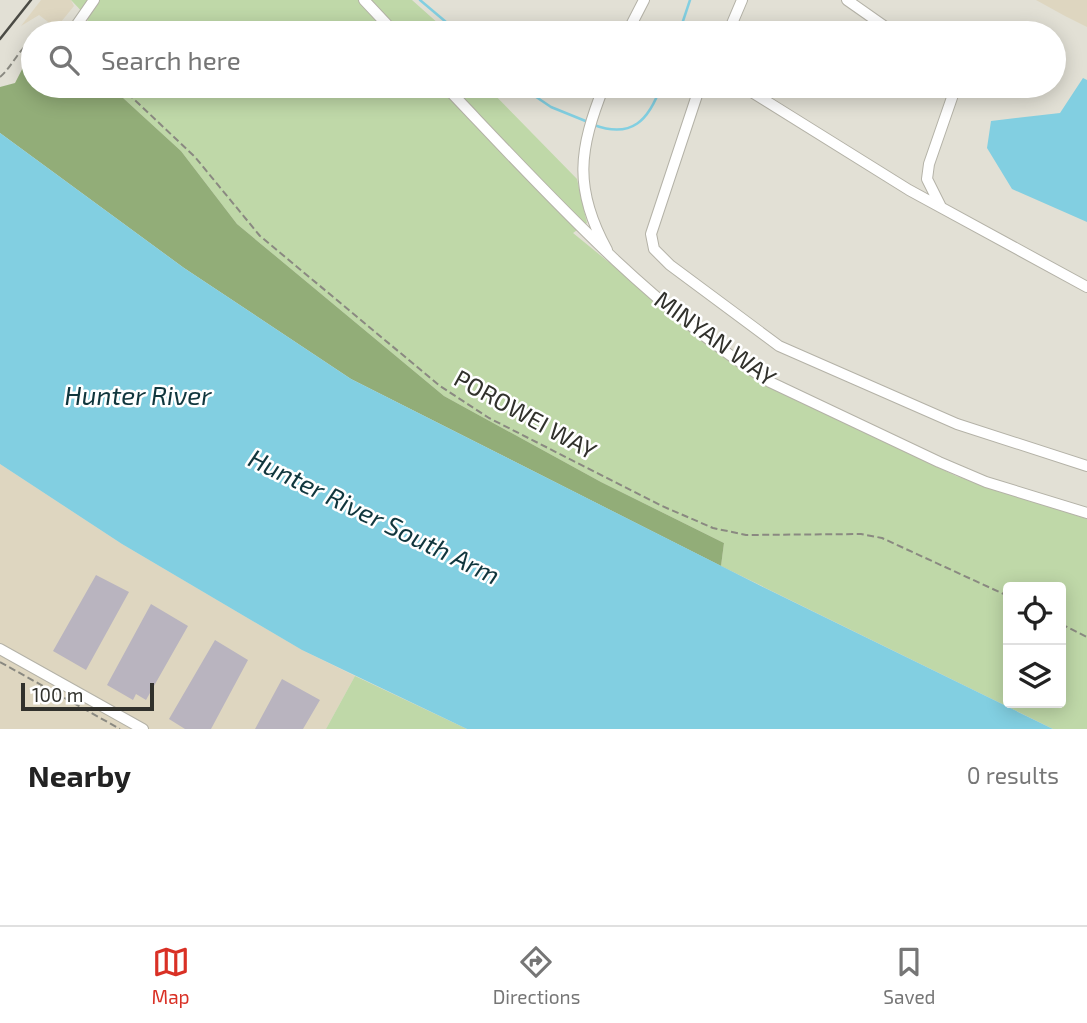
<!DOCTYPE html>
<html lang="en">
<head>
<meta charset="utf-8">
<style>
  body { margin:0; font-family:"Exo 2",sans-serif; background:#f6f6f6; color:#222 }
  .controls { position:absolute; right:21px; bottom:21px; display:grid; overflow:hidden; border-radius:7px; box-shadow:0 4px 18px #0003 }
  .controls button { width:63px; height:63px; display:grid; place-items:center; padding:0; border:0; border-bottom:2px solid #e0e0e0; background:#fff; color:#222; font:35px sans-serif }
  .scale { position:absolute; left:21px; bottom:18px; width:133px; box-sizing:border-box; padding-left:7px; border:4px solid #31312c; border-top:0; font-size:19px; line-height:24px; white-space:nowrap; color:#31312c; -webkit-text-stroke:5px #fff; paint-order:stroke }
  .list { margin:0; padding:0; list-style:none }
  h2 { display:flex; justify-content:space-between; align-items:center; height:91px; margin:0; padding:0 28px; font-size:30px }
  h2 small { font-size:23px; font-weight:400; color:#767676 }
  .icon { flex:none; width:38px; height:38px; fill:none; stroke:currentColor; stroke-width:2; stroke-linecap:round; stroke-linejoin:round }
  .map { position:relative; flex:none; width:1087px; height:729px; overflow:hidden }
  .search { position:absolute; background:#fff; box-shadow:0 4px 18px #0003; left:21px; right:21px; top:21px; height:77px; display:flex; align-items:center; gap:18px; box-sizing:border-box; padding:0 24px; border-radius:38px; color:#767676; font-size:26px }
  .sheet { height:196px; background:#fff }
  nav { display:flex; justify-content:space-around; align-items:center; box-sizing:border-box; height:98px; border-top:2px solid #e0e0e0; background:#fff; font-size:19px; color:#767676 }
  nav a { display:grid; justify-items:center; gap:4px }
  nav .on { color:#d93025 }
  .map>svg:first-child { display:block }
  .industrial { fill:#ded6c0 }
  .green { fill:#bfd8a8; fill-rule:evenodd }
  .forest { fill:#92ad78 }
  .water { fill:#82cfe1 }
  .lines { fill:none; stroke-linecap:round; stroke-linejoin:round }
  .stream { stroke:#82cfe1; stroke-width:2.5 }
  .building { fill:#b9b4bf }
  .minor-casing { stroke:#b4b2a7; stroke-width:12 }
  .path { stroke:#8a8981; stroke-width:2; stroke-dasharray:7 3.5; stroke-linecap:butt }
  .minor { stroke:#fff; stroke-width:10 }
  .rail { stroke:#4b4b45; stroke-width:2.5 }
  .labels { text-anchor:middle; stroke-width:5; stroke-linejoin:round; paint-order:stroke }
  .street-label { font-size:24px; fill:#31312c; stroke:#fff }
  .water-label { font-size:26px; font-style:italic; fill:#10363d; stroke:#fff }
</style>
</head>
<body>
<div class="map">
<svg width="1087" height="729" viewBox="0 0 1087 729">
  <rect width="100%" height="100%" fill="#e2e0d5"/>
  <path class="industrial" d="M41,0h30l3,6 -18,22 -17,-13 -18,11z
    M1036,0h51v27l-22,-11z
    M0,464l122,80 180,106 53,26 -29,53h-326z"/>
  <path class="green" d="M71,0h341l37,33h-372l9,-5 2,-10z
    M110,86h376l91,93 10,44 -14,10 173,141 210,102 131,43v210h-34l-332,-163 3,-23 -123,-61 -157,-86 -207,-172 -56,-73zM1008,587h53v116h-53z
    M355,676l112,53h-141z"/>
  <path class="forest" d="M33,48v38h77l71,65 56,73 207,172 157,86 123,61 -3,23 -370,-187 -167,-111 -184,-135v-46l15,-4z"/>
  <path class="water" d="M1083,78l4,2v142l-75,-33 -25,-41 4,-27 69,-8z
    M0,133l184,135 167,111 406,205 296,145h-586l-165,-79 -180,-106 -122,-80z"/>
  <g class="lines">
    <path class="stream" d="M420,0l39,33
      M679,33l11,-33
      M520,86l31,21 37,15
      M594,125c38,14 55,-5 67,-39"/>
  </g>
  <path class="building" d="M96,575l33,17 -43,78 -33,-19z
    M151,604l37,22 -42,74 -10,-6 -3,6 -26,-15z
    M215,640l33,20 -37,69h-26l-16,-10z
    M282,679l38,21 -17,29h-48z"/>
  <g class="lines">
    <g class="minor-casing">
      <path id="minor" d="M364,0l31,33
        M847,0l47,33
        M71,33l23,-33
        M627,33l17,-33
        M728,33l14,-33
        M445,86c101,106 200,217 325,296l169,80 47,20 101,31
        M604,86c-25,63 -31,102 3,164
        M700,86l-49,148 3,15 16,16 109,81 178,78 130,42
        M742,86l167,104 178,97
        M941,207l-14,-28 2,-15 27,-78
        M0,649l143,80"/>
    </g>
    <path class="path" d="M0,77c12,-10 20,-30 33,-37
      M120,86l75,71 65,79 180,150 49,32 173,88 51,22 33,7 115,-1 21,4 126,58
      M1061,624l26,13
      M0,662l120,67"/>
    <use href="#minor" class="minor"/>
    <path class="rail" d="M0,39l31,-39"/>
  </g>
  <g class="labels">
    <g class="street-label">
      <text transform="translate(715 339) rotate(36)" y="8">MINYAN WAY</text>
      <text transform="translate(525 415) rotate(29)" y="8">POROWEI WAY</text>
    </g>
    <g class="water-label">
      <text x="138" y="405">Hunter River</text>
      <text transform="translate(374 517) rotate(26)" y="9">Hunter River South Arm</text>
    </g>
  </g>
</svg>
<div class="controls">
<button><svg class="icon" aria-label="locate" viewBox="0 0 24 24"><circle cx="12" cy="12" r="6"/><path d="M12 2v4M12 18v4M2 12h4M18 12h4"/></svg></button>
<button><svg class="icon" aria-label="layers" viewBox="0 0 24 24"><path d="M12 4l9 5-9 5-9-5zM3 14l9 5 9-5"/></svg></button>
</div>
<div class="scale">100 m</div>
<div class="search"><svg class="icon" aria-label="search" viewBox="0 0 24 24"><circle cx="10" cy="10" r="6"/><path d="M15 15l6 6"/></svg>Search here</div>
</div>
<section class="sheet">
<h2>Nearby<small>0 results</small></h2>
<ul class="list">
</ul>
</section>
<nav>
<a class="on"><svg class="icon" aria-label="map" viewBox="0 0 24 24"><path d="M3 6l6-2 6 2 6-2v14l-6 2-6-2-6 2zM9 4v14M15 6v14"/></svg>Map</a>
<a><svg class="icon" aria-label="directions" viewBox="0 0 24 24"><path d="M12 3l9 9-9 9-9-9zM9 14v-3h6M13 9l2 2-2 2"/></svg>Directions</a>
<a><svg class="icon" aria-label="saved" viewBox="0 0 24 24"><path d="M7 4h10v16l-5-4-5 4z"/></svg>Saved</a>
</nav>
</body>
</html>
